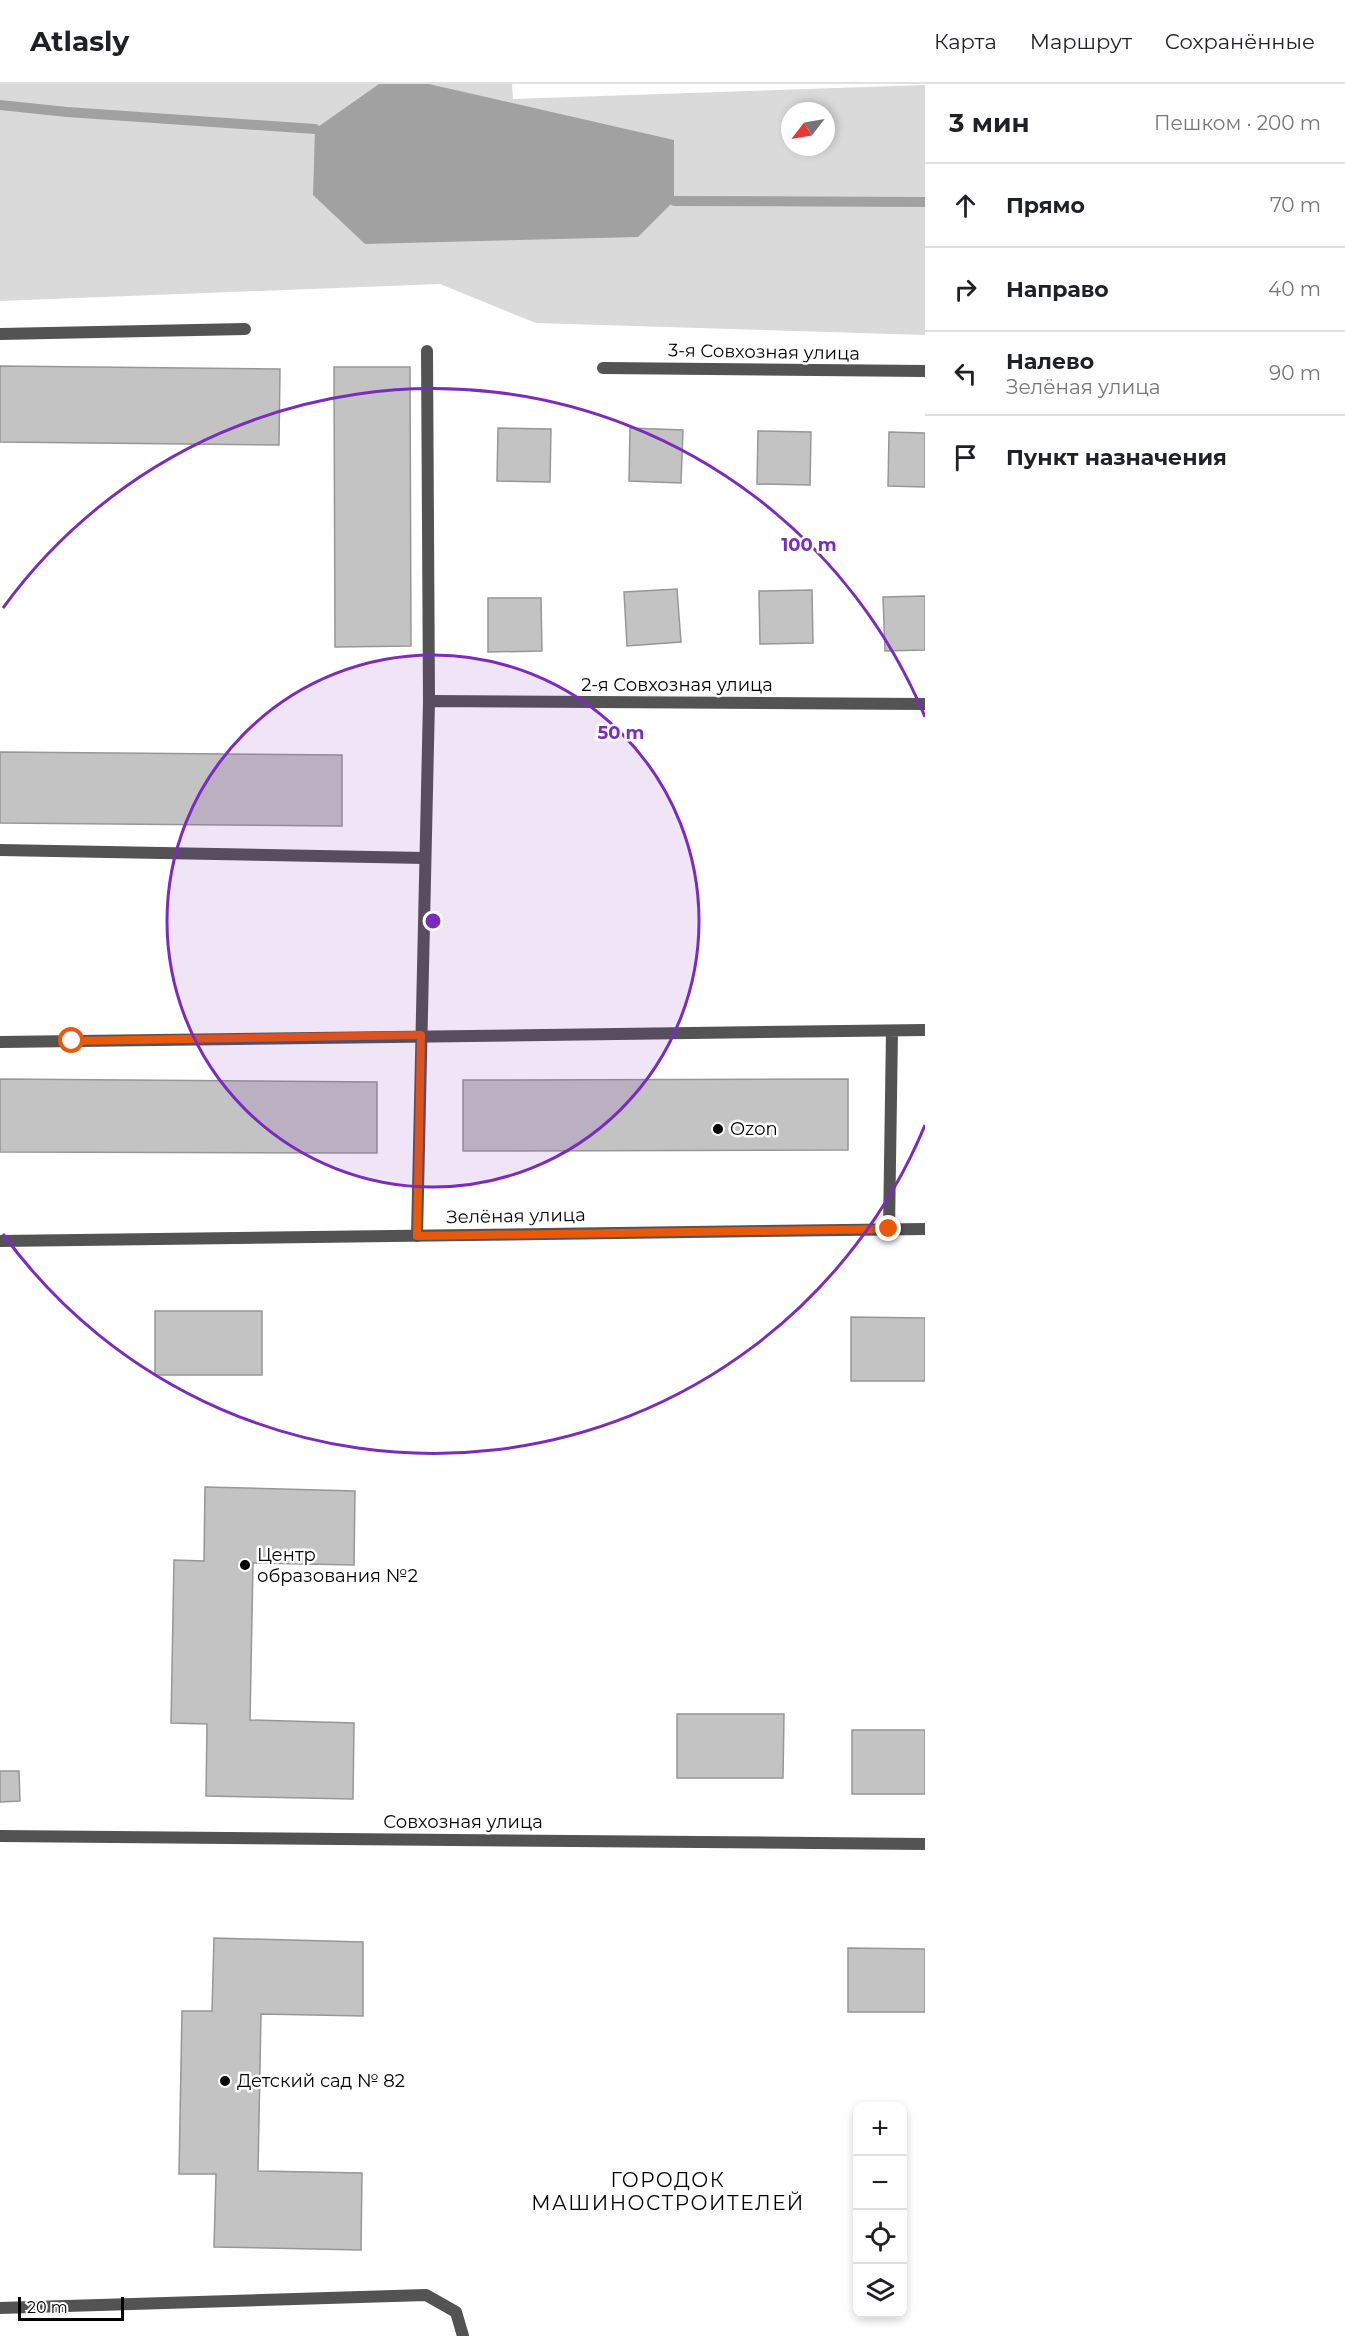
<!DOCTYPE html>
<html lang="ru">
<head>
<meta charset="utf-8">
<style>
  body { margin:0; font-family:Montserrat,sans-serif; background:#f6f6f6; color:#202124 }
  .controls { position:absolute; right:18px; bottom:18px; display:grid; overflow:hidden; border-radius:12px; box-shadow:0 3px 9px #0003 }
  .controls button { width:54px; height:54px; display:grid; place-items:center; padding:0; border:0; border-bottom:2px solid #e0e0e0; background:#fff; color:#202124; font:30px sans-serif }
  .compass { position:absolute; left:781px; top:18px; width:54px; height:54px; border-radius:50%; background:#fff; box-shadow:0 3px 9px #0003; rotate:239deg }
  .scale { position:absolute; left:18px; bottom:15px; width:106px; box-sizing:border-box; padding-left:6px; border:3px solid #000; border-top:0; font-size:16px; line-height:21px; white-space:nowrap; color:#000; -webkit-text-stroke:4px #fff; paint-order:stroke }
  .stop { position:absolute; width:18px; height:18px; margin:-14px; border:4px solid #ea580c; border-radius:50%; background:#fff }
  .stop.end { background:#ea580c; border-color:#fff; box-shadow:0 2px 6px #0008 }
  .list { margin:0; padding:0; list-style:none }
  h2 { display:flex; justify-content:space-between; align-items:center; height:78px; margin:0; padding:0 24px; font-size:26px }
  h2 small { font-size:20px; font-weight:400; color:#757577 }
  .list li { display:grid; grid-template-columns:39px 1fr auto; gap:18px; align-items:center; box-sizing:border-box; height:84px; padding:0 24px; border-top:2px solid #e0e0e0 }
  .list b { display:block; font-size:22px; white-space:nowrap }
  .list p { margin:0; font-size:20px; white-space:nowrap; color:#757577 }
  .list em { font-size:20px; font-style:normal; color:#757577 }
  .icon { flex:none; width:33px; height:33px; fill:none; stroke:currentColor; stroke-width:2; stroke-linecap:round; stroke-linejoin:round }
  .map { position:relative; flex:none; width:925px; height:2252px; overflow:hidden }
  header { display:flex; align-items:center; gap:36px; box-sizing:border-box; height:84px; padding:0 30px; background:#fff; border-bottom:2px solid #e0e0e0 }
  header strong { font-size:28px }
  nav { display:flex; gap:33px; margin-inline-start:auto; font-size:21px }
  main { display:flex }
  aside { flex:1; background:#fff }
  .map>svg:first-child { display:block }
  .green { fill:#dadada; fill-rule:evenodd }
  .water { fill:#a1a1a1 }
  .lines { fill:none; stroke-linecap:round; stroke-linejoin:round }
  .stream { stroke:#a1a1a1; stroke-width:10 }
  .building { fill:#c3c3c3; stroke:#979797; stroke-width:1.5 }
  .service { stroke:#535353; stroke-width:12 }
  .minor { stroke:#535353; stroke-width:12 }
  .tertiary { stroke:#535353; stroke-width:12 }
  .route { stroke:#ea580c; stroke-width:8 }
  .ring { fill:none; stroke:#7b2cbf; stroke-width:3 }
  .poi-dot { fill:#000; stroke:#fff; stroke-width:2 }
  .labels { text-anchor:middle; stroke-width:5; stroke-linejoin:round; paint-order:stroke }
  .street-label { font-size:18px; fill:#000; stroke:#fff }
  .poi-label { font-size:18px; fill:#000; stroke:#fff; text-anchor:start }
  .neighbourhood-label { font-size:20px; letter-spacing:1.5px; fill:#000; stroke:#fff }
  .centre { fill:#7b2cbf; stroke:#fff; stroke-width:3 }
  .ring-label { font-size:18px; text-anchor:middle; font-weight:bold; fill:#7b2cbf; stroke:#fff; stroke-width:5; stroke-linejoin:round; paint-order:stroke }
</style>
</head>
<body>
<header>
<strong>Atlasly</strong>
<nav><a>Карта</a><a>Маршрут</a><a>Сохранённые</a></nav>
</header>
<main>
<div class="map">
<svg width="925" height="2252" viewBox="0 0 925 2252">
  <rect width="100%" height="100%" fill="#fff"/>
  <path class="green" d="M0,0h512l1,15 412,-14v250l-389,-12 -96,-39 -440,17zM790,27h36v36h-36z"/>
  <path class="water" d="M379,0h50l245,56v61l-36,36 -273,7 -52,-49 2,-66z"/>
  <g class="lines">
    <path class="stream" d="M0,21l67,7 248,17
      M674,117l251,1"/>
  </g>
  <path class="building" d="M0,282l280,3 -1,76 -279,-3z
    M334,283h76l1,279 -76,1z
    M498,344l53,1 -1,53 -53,-1z
    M630,344l53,2 -2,53 -52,-2z
    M758,347l53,1 -1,53 -53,-1z
    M889,348l36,1v54l-37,-1z
    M677,505l4,53 -54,4 -3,-54z
    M812,506l1,53 -53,1 -1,-53z
    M925,512v54l-40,1 -2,-54z
    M488,514h53l1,53 -54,1z
    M0,668l342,3v71l-342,-3z
    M0,995l377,3v71l-377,-1z
    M848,995v71l-385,1v-71z
    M155,1227h107v64h-107z
    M851,1233l74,1v63h-74z
    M205,1403l150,4 -1,74 -101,-2 -3,157 104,3 -1,76 -147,-3 1,-72 -36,-1 3,-163 30,1z
    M677,1630h107l-1,64h-106z
    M852,1646h73v64h-73z
    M0,1687h19l1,30 -20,1z
    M214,1854l149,4v74l-102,-2 -3,157 104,2 -1,77 -147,-3 2,-73h-37l3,-163h30z
    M848,1864l77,1v63h-77z"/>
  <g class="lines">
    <path class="service" d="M0,250l245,-5
      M427,267l2,350
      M0,766l425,8
      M0,958l925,-12
      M889,1145l3,-198
      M0,2224l426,-13 30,17 7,24"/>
    <path class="minor" d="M603,284l322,3
      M417,1152l12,-535 496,3
      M0,1752l925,8"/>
    <path class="tertiary" d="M0,1157l925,-12"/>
  </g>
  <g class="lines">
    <path class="route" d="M72,957l349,-6 -4,201 472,-7"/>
  </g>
  <circle cx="433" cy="837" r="266" fill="#7b2cbf" fill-opacity=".12"/>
  <g class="ring">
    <circle cx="433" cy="837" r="266"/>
    <path d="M925 1041A532 532 0 0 1 3 1150M3 524A532 532 0 0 1 925 633"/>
  </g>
  <g class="poi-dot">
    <circle cx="718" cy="1045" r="6"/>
    <circle cx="245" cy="1481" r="6"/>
    <circle cx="225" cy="1997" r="6"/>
  </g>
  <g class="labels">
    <g class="street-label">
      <text transform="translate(764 268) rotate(1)" y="6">3-я Совхозная улица</text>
      <text x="677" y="607">2-я Совхозная улица</text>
      <text transform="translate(516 1132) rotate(-1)" y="6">Зелёная улица</text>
      <text x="463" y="1744">Совхозная улица</text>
    </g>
    <g class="poi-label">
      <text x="730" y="1051">Ozon</text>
      <text x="257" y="1477">Центр<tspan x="257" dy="21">образования №2</tspan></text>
      <text x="237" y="2003">Детский сад № 82</text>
    </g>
    <g class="neighbourhood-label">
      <text x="668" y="2103">ГОРОДОК<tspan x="668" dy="23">МАШИНОСТРОИТЕЛЕЙ</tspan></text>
    </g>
  </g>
  <circle cx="433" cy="837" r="9" class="centre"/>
  <g class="ring-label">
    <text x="809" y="467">100 m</text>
    <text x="621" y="655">50 m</text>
  </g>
</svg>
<div class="controls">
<button>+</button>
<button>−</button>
<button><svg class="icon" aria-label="locate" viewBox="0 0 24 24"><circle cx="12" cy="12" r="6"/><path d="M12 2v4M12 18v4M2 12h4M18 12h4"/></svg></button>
<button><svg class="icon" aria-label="layers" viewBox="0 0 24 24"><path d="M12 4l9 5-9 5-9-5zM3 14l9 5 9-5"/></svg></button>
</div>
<svg class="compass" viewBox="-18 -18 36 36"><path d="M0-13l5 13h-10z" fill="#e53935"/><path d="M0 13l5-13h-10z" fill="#757577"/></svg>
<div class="scale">20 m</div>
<div class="stop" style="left:72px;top:957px"></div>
<div class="stop end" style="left:889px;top:1145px"></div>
</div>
<aside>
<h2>3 мин<small>Пешком · 200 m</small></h2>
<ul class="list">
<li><svg class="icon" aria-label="ahead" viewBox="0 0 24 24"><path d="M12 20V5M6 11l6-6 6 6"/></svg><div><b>Прямо</b></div><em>70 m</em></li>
<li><svg class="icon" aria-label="right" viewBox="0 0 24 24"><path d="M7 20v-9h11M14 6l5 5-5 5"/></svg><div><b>Направо</b></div><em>40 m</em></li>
<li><svg class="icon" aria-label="left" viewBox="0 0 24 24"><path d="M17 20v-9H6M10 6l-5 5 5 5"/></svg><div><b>Налево</b><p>Зелёная улица</p></div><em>90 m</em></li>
<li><svg class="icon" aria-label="arrive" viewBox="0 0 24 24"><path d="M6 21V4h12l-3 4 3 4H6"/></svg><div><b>Пункт назначения</b></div></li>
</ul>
</aside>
</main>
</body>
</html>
